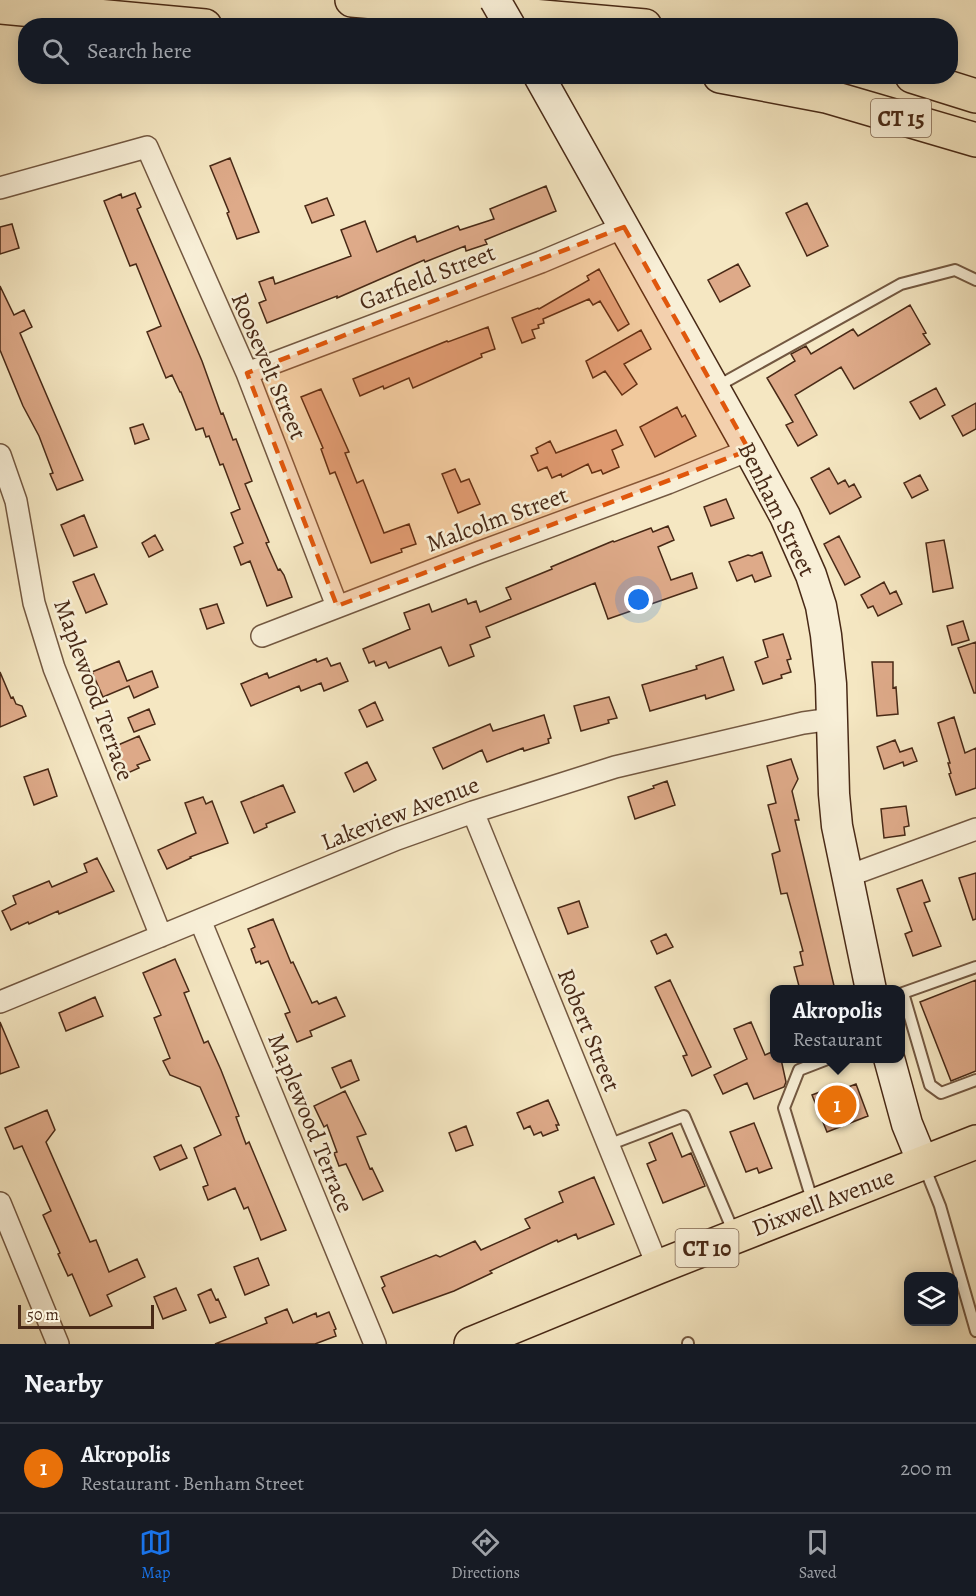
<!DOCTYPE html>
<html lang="en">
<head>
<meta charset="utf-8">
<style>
  body { margin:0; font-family:Alegreya,serif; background:#242831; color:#f1f3f6 }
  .controls { position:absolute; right:18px; bottom:18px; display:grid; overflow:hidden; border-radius:12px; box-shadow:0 3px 15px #0003 }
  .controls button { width:54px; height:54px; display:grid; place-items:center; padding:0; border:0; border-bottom:2px solid #363941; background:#171b24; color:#f1f3f6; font:30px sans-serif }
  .scale { position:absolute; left:18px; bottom:15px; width:136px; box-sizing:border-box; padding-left:6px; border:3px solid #482916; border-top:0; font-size:16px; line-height:21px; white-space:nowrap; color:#482916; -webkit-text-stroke:4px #f8efd7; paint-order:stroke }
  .you { position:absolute; left:639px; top:600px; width:21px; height:21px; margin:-15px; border:4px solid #fff; border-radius:50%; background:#1a73e8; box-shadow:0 0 0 9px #1a73e833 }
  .badge { display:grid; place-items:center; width:39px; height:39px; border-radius:50%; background:#1a73e8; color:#fff; font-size:20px; font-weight:700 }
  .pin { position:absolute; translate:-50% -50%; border:3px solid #fff; box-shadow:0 2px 6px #0006 }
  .popup { position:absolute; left:770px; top:985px; width:135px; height:78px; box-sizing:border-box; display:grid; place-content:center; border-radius:12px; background:#171b24; filter:drop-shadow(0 2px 4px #0005); font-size:20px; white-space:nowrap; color:#9ea1a6 }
  .popup b { font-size:22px; color:#f1f3f6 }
  .popup::after { content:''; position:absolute; left:50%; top:100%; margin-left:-12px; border:12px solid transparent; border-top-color:#171b24 }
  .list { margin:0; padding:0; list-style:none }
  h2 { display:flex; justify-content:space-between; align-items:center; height:78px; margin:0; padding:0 24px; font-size:26px }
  h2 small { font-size:20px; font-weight:400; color:#9ea1a6 }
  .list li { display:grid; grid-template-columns:39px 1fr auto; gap:18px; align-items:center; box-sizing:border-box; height:90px; padding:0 24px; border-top:2px solid #363941 }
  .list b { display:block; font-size:22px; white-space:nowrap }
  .list p { margin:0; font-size:20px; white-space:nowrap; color:#9ea1a6 }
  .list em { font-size:20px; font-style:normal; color:#9ea1a6 }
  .icon { flex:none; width:33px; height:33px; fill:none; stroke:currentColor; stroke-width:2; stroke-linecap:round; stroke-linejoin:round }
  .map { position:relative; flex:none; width:976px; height:1344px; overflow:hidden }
  .search { position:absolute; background:#171b24; box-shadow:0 3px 15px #0003; left:18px; right:18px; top:18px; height:66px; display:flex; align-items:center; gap:15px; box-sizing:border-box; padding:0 21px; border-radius:24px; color:#9ea1a6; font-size:22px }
  .sheet { height:168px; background:#171b24 }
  nav { display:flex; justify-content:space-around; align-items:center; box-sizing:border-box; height:84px; border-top:2px solid #363941; background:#171b24; font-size:16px; color:#9ea1a6 }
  nav a { display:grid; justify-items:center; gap:3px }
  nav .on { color:#1a73e8 }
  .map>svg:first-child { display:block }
  .building { fill:#deaa89; stroke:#482916; stroke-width:1.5 }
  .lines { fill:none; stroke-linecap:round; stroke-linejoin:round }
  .lane-casing { stroke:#735841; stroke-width:14 }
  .street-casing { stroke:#735841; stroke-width:24 }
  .secondary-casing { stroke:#482916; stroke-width:33 }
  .primary-casing { stroke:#482916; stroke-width:36 }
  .highway-casing { stroke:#482916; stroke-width:36 }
  .lane { stroke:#f8efd7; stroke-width:10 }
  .street { stroke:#f8efd7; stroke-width:21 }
  .secondary { stroke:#f8efd7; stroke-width:30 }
  .primary { stroke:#f5e7c2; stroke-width:33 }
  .highway { stroke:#f5e7c2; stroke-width:33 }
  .secondary-bridge-casing { stroke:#482916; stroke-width:33; stroke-linecap:butt }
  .secondary-bridge { stroke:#f8efd7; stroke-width:30 }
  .marked { fill:#e0570c; fill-opacity:0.2; stroke:#e0570c; stroke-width:4.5; stroke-dasharray:12 8; stroke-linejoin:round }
  .labels { text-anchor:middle; stroke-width:5; stroke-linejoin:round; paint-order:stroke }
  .shield { fill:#f8efd7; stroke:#7d6450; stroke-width:1.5 }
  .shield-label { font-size:22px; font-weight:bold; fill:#482916 }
  .street-label { font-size:24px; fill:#482916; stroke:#f8efd7 }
</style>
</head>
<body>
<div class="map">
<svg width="976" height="1344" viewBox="0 0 976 1344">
  <rect width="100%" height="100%" fill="#f5e7c2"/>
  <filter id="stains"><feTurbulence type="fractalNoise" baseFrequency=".00333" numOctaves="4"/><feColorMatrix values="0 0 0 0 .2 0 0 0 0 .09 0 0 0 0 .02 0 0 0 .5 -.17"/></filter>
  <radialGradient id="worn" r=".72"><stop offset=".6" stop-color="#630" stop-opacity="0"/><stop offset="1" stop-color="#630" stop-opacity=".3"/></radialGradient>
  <path class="building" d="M230,158l29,74 -22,7 -10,-26 2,-1 -19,-46z
    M546,186l10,25 -71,29 2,4 -21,7 -1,-5 -40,16 -1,-2 -87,38v-2l-70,27 -8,-20 7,-3 -7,-18 14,-5 2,7 76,-28 -10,-26 24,-9 12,31 38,-16 2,6 41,-16 2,4 34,-11 -4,-10z
    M135,193l6,14 -4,2 65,152 19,53 2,-1 10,27 3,-1 16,42 -7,3 24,58 -3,1 12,27 2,-1 4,6 8,22 -25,9 -17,-45 -9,4 -7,-18 9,-4 -12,-30 9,-4 -17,-45 -3,1 -11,-29 -3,1 -3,-9 -7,2 -15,-38h-1l-8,-17 -6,3 -19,-46 14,-6 -25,-62 -6,2 -26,-65 17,-7 1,4z
    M327,198l7,17 -22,8 -7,-17z
    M807,203l21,43 -21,10 -21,-43z
    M12,224l7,24 -19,6v-27z
    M738,264l12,22 -30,16 -12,-22z
    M599,269l30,55 -11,7 -18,-30 -7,4 -4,-6 -46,20 1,4 -6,2 1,3 -7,2 3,8 -13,5 -10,-25 26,-10 1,1 50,-29 -2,-4z
    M0,286l14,29 10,-5 8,17 -12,6 63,147 -26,10 -7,-16 3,-1 -14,-37 -16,-30 -23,-56z
    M910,305l16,28 -3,1 7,10 -76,45 -13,-22 -46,28 22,40 -19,11 -12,-21 7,-3 -26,-44 28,-17 -4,-7 15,-8 5,8 42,-25 5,7z
    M488,327l7,22 -14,5 1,3 -69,31 -4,-10 -25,11 -1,-3 -23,10 -7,-17 94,-38 1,1z
    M641,330l10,19 -27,15 13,20 -15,11 -17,-24 -12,7 -7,-17z
    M936,388l9,17 -25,14 -10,-17z
    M321,389l28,63 -4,1 12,30 6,-3 21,53 25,-9 7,20 -15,5 1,3 -31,11 -36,-91 -5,2 -9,-25 2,-1 -22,-51z
    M976,403v26l-13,7 -11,-20z
    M677,407l5,10 3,-2 11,21 -41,21 -15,-30z
    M143,424l6,15 -14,5 -5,-16z
    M616,430l7,15 -11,5 7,17 -16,7 -2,-4 -9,3 -4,-9 -26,13 -1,-3 -9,4 -5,-11 -9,4 -7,-15 7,-3 -2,-5 14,-7 6,12z
    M829,468l9,16 7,-4 4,7 5,-3 7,13 -31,17 -19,-36z
    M455,469l6,13 8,-3 11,25 -22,9 -16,-39z
    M920,475l8,15 -16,8 -8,-15z
    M726,499l8,19 -23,8 -7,-19z
    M84,515l13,32 -23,9 -13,-31z
    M668,526l6,14 -16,7 13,33 21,-7 5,15 -89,31 -13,-36 -109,44 4,10 -20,8 4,11 -25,10 -8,-19 -52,21 -3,-6 -10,4 -2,-5 -5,2 -6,-14 47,-20 -6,-16 25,-9 3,8 34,-13 2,5 8,-3 4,11 31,-13 -5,-11 46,-19 -1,-2 62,-26 1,1 37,-14 2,4z
    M155,535l8,15 -14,7 -7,-14z
    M839,536l21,41 -15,8 -21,-41z
    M944,540l9,48 -20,4 -7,-49z
    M762,552l9,24 -16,6 -3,-7 -15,6 -8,-19 19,-7 4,1z
    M94,574l13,30 -21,9 -13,-31z
    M884,582l6,12 6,-3 6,13 -24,12 -5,-10 -5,2 -7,-13z
    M217,604l7,19 -17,6 -7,-20z
    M963,621l6,19 -17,5 -5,-19z
    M783,634l8,25 -4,1 4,12 -10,3 1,3 -19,6 -8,-22 13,-5 -5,-17z
    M976,642v51h-2l-16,-45z
    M723,657l11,33 -28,9 -1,-4 -55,16 -8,-26 55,-16 -1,-3z
    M327,658l4,8 9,-3 8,18 -24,10 -3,-8 -20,8 -2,-5 -48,20 -10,-22 26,-11 2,5 47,-19 1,3z
    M119,661l8,20 25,-10 6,16 -24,11 -5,-12 -26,11 -11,-25z
    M872,662h21v26l3,-1 2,27 -21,2z
    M0,672l11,26 2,-1 3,7 6,2 4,10 -26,11z
    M609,697l8,21 -9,2 1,3 -28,8 -7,-25z
    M375,702l8,18 -16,7 -8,-17z
    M149,709l6,15 -21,8 -6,-14z
    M544,715l7,23 -3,1 1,4 -25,8 -1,-3 -36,14 -5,-12 -39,19 -10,-21 57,-24 3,7z
    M954,717l11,36 11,-5v40l-20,7 -7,-21 2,-1 -3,-10h2l-12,-40z
    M139,736l11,24 -13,5 2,3 -18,8 -9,-21 8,-4 -2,-6z
    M895,740l5,12 12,-4 5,13 -13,5 -1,-4 -19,7 -7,-22z
    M791,759l7,20 -6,12 7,29h-4l40,170h-35l-6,-23 9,-2 -3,-13 3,-1 -16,-58 -6,1 -9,-40 8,-3 -12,-46 8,-2 -9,-37z
    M367,762l9,18 -22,12 -9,-19z
    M48,769l9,27 -23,9 -10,-28z
    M667,781l8,24 -40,14 -7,-22 26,-9 -1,-2z
    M283,785l12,27 -29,12 1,3 -13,6 -13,-31z
    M203,797l3,7 6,-3 16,42 -38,14 1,1 -24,11 -9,-19 38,-17 -11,-30z
    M906,806l3,20 -5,1 1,8 -21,3 -3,-29z
    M97,858l17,33 -55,23 -1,-3 -29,13 -1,-2 -17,8 -9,-19 14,-7 -3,-8 36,-15 3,6 35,-15 -3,-8z
    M976,873v46l-3,1 -14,-42z
    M922,880l8,21 -6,2 17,43 -28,10 -8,-22 7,-3 -15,-42z
    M579,901l9,26 -20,7 -10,-26z
    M273,919l18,44 2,-1 19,41 5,-2 2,3 17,-7 9,19 -35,15 2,5 -15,6 -12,-28 5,-2 -22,-51 -7,3 -1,-3 -4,2 -5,-14 4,-2 -7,-18z
    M666,934l7,13 -16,7 -6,-13z
    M175,959l14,32 -5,2 20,50 4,-2 13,29 18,46 -3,1 10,27 3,-2 37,88 -25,10 -13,-33 -4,2 -9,-21 -27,12 -5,-13 5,-2 -14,-37 27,-13 -21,-48 -30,-12 -7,-14 7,-3 -16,-40 7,-3 -18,-42z
    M670,980l41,87 -19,9 -9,-20 4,-1 -32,-68z
    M976,980v91l-25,10 -31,-79z
    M95,997l8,19 -37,15 -7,-18z
    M0,1022l19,45 -19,7z
    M751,1022l14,33 9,-4v8h7l5,23 -2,5 -30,12 -7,-16 -24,11 -9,-19 33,-16 -13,-30z
    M351,1060l8,20 -18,8 -9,-20z
    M856,1084l12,32 -41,16 -15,-37 21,-8 2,5z
    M345,1091l21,43 -9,3 13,32 2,-1 11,23 -20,9 -17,-36 -7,2 -5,-13 3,-1 -10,-27 -3,2 -10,-21z
    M548,1100l11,25h-3l2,5 -15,6 -2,-4 -7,3 -4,-9 -6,3 -7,-16z
    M47,1110l8,20 -9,12 44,100 6,-2 13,32 28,-13 8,18 -38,18 5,11 -22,10 -18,-42 -4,2 -10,-22 2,-1 -17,-38 8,-4 -29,-65 -8,3 -9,-21z
    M754,1123l18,45 -13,5 -2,-5 -11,4 -16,-40z
    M466,1126l7,19 -17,6 -7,-18z
    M672,1133l10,24 9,-4 14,33 -42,17 -16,-39 9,-4 -7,-17z
    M181,1145l6,13 -27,12 -6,-13z
    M594,1177l20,47 -36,15 -2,-5 -18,8 -1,-2 -67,31 2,2 -38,18 -61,22 -11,-25 3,-2 -4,-9 55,-22 4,2 35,-16 6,9 49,-22 -5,-9 38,-17 -4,-10z
    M258,1258l11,27 -24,10 -11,-28z
    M176,1288l10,22 -23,9 -9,-22z
    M211,1289l5,11 2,-1 8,18 -16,6 -12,-28z
    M287,1309l6,14 23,-10 1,4 12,-5 7,17 -2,1 2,6 -21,8h-100l52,-21 -2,-5z"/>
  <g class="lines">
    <g class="lane-casing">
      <path id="lane" d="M716,387l185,-103 54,-14 21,10
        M903,993l27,92 11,8 35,-13
        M900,994l76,-27
        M608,1145l76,-29 50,117
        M924,1166l16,40 36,125
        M813,1203l-29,-95 15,-38 31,-12
        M688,1343v1"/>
    </g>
    <g class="street-casing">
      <path id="street" d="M0,188l147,-41 100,226 90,233
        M247,373l294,-111 83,-35
        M0,455l16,46 18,102 20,65 107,268
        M262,636l218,-84 188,-69 81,-33
        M473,812l185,455
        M848,876l128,-47
        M200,920l175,424
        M0,1002l397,-163 76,-27 142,-45 188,-44 29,-4
        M0,1203l58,141"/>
    </g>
    <g class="secondary-casing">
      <path id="secondary" d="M539,76l210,374 36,66 26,59 10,31 5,29 5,49 3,110 3,32 34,164
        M889,1058l18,66 16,39"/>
    </g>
    <g class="primary-casing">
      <path id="primary" d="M471,1344l187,-77 318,-125"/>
    </g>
    <g class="highway-casing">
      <path id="highway" d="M352,0l293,26
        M0,7l205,19
        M720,76l106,20 150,44
        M912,76l64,20"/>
    </g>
    <use href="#lane" class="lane"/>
    <use href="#street" class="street"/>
    <use href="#secondary" class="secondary"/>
    <use href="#primary" class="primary"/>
    <use href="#highway" class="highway"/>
    <g class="secondary-bridge-casing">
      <path id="secondary-bridge" d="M495,0l15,26"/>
    </g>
    <use href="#secondary-bridge" class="secondary-bridge"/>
  </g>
  <path class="marked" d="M624,227l125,223 -412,156 -90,-233z"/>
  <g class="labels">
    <g class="shield">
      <rect x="871" y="99" width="60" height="38" rx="4.5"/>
      <rect x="675.5" y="1229" width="63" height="38" rx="4.5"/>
    </g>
    <g class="shield-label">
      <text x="901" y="126">CT 15</text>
      <text x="707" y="1256">CT 10</text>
    </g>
    <g class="street-label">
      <text transform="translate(427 277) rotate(-21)" y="8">Garfield Street</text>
      <text transform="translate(269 366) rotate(67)" y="8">Roosevelt Street</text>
      <text transform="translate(777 509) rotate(64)" y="8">Benham Street</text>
      <text transform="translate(497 519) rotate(-20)" y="8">Malcolm Street</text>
      <text transform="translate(94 690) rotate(70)" y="8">Maplewood Terrace</text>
      <text transform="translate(400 813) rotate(-21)" y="8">Lakeview Avenue</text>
      <text transform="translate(589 1030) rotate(68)" y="8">Robert Street</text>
      <text transform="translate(311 1123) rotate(68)" y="8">Maplewood Terrace</text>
      <text transform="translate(823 1202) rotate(-21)" y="8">Dixwell Avenue</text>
    </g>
  </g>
  <rect width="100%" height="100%" filter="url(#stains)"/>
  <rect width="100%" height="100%" fill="url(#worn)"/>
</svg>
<div class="controls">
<button><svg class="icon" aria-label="layers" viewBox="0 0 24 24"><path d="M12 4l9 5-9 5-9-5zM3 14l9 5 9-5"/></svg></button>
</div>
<div class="scale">50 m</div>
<div class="you"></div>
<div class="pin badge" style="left:837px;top:1105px;background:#e8710a">1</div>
<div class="popup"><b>Akropolis</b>Restaurant</div>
<div class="search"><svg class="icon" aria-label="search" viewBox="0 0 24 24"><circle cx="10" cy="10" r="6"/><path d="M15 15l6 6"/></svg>Search here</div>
</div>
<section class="sheet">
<h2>Nearby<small></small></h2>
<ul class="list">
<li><span class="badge" style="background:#e8710a">1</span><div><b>Akropolis</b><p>Restaurant · Benham Street</p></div><em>200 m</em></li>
</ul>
</section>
<nav>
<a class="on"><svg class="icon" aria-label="map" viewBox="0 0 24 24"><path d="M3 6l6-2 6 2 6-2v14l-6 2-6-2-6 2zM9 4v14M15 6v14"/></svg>Map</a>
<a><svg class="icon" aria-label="directions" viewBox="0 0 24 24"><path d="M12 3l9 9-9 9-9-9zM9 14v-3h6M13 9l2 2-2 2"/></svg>Directions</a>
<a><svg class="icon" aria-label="saved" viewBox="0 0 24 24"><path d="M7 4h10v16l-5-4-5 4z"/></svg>Saved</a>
</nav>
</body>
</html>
